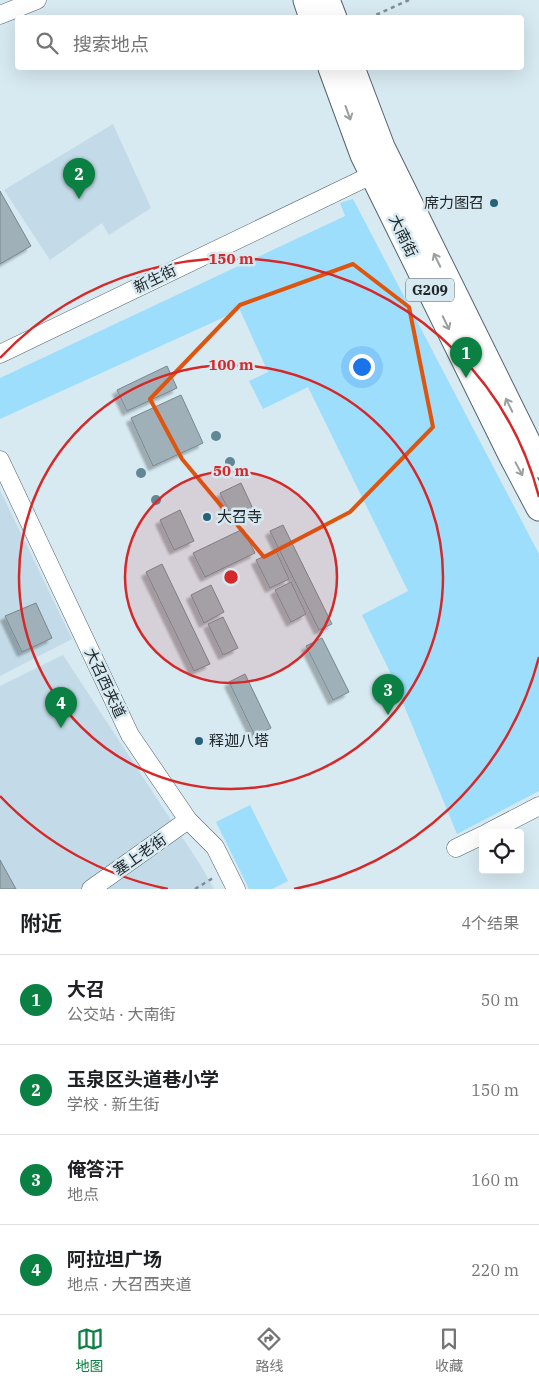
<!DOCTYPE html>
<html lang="zh">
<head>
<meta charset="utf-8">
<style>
  body { margin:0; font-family:"IBM Plex Serif","Noto Sans SC",serif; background:#f6f6f6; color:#202124 }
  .controls { position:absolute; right:15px; bottom:15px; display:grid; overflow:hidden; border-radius:5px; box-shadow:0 5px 20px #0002 }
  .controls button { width:45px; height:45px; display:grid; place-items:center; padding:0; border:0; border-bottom:1px solid #e0e0e0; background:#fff; color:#202124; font:25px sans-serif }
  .you { position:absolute; left:361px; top:366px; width:18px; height:18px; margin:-12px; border:4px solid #fff; border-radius:50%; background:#1a73e8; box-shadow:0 0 0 8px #1a73e833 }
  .badge { display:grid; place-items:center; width:32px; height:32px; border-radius:50%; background:#0b8043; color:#fff; font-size:16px; font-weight:700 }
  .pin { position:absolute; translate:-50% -41px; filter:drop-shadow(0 1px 2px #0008) }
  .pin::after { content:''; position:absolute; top:26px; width:18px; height:15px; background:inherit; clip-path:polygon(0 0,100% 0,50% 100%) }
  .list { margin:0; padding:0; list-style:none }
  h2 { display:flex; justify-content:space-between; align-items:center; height:65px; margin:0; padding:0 20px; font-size:21px }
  h2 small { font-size:16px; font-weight:400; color:#757577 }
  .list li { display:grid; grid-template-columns:32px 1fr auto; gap:15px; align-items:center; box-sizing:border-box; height:90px; padding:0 20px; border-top:1px solid #e0e0e0 }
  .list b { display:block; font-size:19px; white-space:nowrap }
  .list p { margin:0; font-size:16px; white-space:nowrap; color:#757577 }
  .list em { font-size:16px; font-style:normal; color:#757577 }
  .icon { flex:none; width:28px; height:28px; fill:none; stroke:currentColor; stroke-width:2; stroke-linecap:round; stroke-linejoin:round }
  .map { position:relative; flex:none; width:539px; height:889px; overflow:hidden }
  .search { position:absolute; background:#fff; box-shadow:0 5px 20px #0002; left:15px; right:15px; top:15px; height:55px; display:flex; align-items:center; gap:12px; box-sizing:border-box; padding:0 18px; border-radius:5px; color:#757577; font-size:19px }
  .sheet { height:425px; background:#fff }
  nav { display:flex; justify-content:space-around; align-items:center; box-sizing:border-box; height:70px; border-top:1px solid #e0e0e0; background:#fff; font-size:14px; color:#757577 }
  nav a { display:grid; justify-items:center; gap:2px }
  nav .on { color:#0b8043 }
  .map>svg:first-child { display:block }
  .built { fill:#c3dbe8 }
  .green { fill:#9ddefd }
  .building { fill:#9fb0b8; stroke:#77878e; filter:url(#shadow) }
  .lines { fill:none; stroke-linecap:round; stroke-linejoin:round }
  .minor-casing { stroke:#55646b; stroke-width:19 }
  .highway-casing { stroke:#55646b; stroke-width:27 }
  .path { stroke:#808d92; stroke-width:2.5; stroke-dasharray:4 4; stroke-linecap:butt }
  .minor { stroke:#fff; stroke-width:18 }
  .highway { stroke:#fff; stroke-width:25 }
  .tree { fill:#618694 }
  .oneway { stroke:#9b9e9f }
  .marked { fill:none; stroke:#de560e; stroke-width:4; stroke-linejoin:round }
  .ring { fill:none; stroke:#d62828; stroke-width:2.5 }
  .poi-dot { fill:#27627a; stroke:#d7e9f1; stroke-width:2 }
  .labels { text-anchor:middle; stroke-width:5; stroke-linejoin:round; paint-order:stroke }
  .shield { fill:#d7e9f1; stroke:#576166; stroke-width:1 }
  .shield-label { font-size:14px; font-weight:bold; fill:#20272a }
  .poi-label { font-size:15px; fill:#20272a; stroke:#d7e9f1; text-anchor:start }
  .street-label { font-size:15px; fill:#20272a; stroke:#d7e9f1 }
  .centre { fill:#d62828; stroke:#d7e9f1; stroke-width:2.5 }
  .ring-label { font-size:15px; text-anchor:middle; font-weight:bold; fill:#d62828; stroke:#d7e9f1; stroke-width:5; stroke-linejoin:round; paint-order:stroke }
</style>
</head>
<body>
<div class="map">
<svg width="539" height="889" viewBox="0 0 539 889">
  <defs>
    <filter id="shadow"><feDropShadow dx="-4.5" dy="4.5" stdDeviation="1" flood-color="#0004"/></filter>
  </defs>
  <rect width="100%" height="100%" fill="#d7e9f1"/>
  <path class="built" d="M113,124l38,84 -42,27 -7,-12 -52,37 -46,-70z
    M0,490l72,149 -72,37z
    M63,655l138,211 13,23h-214v-203z"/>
  <path class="green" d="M353,199l186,355v237l-82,43 -66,-160 -29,-59 46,-24 -100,-204 -45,22 -14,-28 19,-9 -28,-62 -240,109v-41l345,-162 -5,-13z
    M250,805l38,76 -16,8h-23l-33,-67z"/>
  <path class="building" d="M0,191l31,55 -31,18z
    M167,366l10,22 -50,23 -10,-21z
    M181,395l22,48 -50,23 -22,-48z
    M241,483l13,28 -20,10 -14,-28z
    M180,510l14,31 -20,9 -14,-30z
    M283,525l49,99 -13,6 -49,-99z
    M243,529l12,24 -50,24 -12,-24z
    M276,551l13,28 -19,9 -14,-28z
    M162,564l48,100 -16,7 -48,-99z
    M291,582l15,32 -15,8 -16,-32z
    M211,585l13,27 -20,11 -13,-28z
    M36,603l16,35 -30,14 -17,-36z
    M223,617l15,31 -15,7 -15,-31z
    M322,638l27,54 -16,8 -27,-54z
    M245,674l26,54 -16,8 -26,-54z
    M0,860l16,29h-16z"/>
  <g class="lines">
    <g class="minor-casing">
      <path id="minor" d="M0,15l37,-15
        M0,354l382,-184
        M0,460l130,275 58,85 27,27 21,42
        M487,833l52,-27
        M456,848l27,-13
        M91,889l97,-69"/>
    </g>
    <g class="highway-casing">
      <path id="highway" d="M306,0l6,18
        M327,0l7,18
        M331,68l32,87 149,302 27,51
        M352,68l30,79 157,318"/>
    </g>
    <path class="path" d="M369,18l40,-18
      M195,889l18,-11"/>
    <use href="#minor" class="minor"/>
    <use href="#highway" class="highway"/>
  </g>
  <g class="tree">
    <circle cx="216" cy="436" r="5"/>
    <circle cx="230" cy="462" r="5"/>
    <circle cx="141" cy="473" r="5"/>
    <circle cx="156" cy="500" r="5"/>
  </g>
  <defs><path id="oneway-shaft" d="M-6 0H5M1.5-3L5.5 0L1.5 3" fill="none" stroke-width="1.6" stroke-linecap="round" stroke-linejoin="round" transform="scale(1.25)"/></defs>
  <g class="oneway">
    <use href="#oneway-shaft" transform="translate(348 113) rotate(70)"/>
    <use href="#oneway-shaft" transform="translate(437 260) rotate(-116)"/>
    <use href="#oneway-shaft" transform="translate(446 323) rotate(64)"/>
    <use href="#oneway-shaft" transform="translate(509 405) rotate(-116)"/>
    <use href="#oneway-shaft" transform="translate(519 469) rotate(62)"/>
  </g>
  <path class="marked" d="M353,264l56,43 24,120 -83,85 -86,45 -82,-98 -32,-60 90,-94z"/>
  <circle cx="231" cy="577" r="106" fill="#d62828" fill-opacity=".12"/>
  <g class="ring">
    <circle cx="231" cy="577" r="106"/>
    <circle cx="231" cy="577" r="212"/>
    <path d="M539 657A318 318 0 0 1 294 889M168 889A318 318 0 0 1 0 796M0 358A318 318 0 0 1 539 497"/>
  </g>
  <g class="poi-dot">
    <circle cx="494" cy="203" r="5"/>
    <circle cx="207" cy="517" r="5"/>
    <circle cx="199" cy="741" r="5"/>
  </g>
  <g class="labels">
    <rect class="shield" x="406" y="278.5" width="48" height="23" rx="4"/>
    <g class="shield-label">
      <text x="430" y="295">G209</text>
    </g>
    <g class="poi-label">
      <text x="484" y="208" text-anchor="end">席力图召</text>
      <text x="217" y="522">大召寺</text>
      <text x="209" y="746">释迦八塔</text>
    </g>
    <g class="street-label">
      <text transform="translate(403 236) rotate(64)" y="5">大南街</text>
      <text transform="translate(155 279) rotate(-26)" y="5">新生街</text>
      <text transform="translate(105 683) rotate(65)" y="5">大召西夹道</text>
      <text transform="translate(140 855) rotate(-35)" y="5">塞上老街</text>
    </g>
  </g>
  <circle cx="231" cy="577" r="8" class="centre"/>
  <g class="ring-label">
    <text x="231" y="264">150 m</text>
    <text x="231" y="370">100 m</text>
    <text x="231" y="476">50 m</text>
  </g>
</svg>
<div class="controls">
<button><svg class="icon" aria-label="locate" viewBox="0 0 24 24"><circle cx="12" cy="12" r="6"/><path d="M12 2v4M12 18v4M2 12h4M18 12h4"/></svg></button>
</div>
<div class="you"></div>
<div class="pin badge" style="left:466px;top:378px">1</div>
<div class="pin badge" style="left:79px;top:199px">2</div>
<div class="pin badge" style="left:388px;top:715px">3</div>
<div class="pin badge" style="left:61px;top:728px">4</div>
<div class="search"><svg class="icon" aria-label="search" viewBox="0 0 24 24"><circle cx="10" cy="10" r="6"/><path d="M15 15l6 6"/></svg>搜索地点</div>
</div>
<section class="sheet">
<h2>附近<small>4个结果</small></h2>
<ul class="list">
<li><span class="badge">1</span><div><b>大召</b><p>公交站 · 大南街</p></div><em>50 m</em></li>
<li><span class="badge">2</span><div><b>玉泉区头道巷小学</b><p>学校 · 新生街</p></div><em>150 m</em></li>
<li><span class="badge">3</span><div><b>俺答汗</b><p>地点</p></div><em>160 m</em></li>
<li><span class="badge">4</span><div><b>阿拉坦广场</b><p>地点 · 大召西夹道</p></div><em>220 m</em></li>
</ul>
</section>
<nav>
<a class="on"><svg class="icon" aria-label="map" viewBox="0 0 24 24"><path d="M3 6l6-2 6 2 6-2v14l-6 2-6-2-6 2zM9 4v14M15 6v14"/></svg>地图</a>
<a><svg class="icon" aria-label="directions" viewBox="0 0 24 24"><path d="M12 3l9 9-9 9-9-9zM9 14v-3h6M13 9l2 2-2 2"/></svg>路线</a>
<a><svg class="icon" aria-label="saved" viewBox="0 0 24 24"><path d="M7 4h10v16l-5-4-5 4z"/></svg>收藏</a>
</nav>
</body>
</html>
